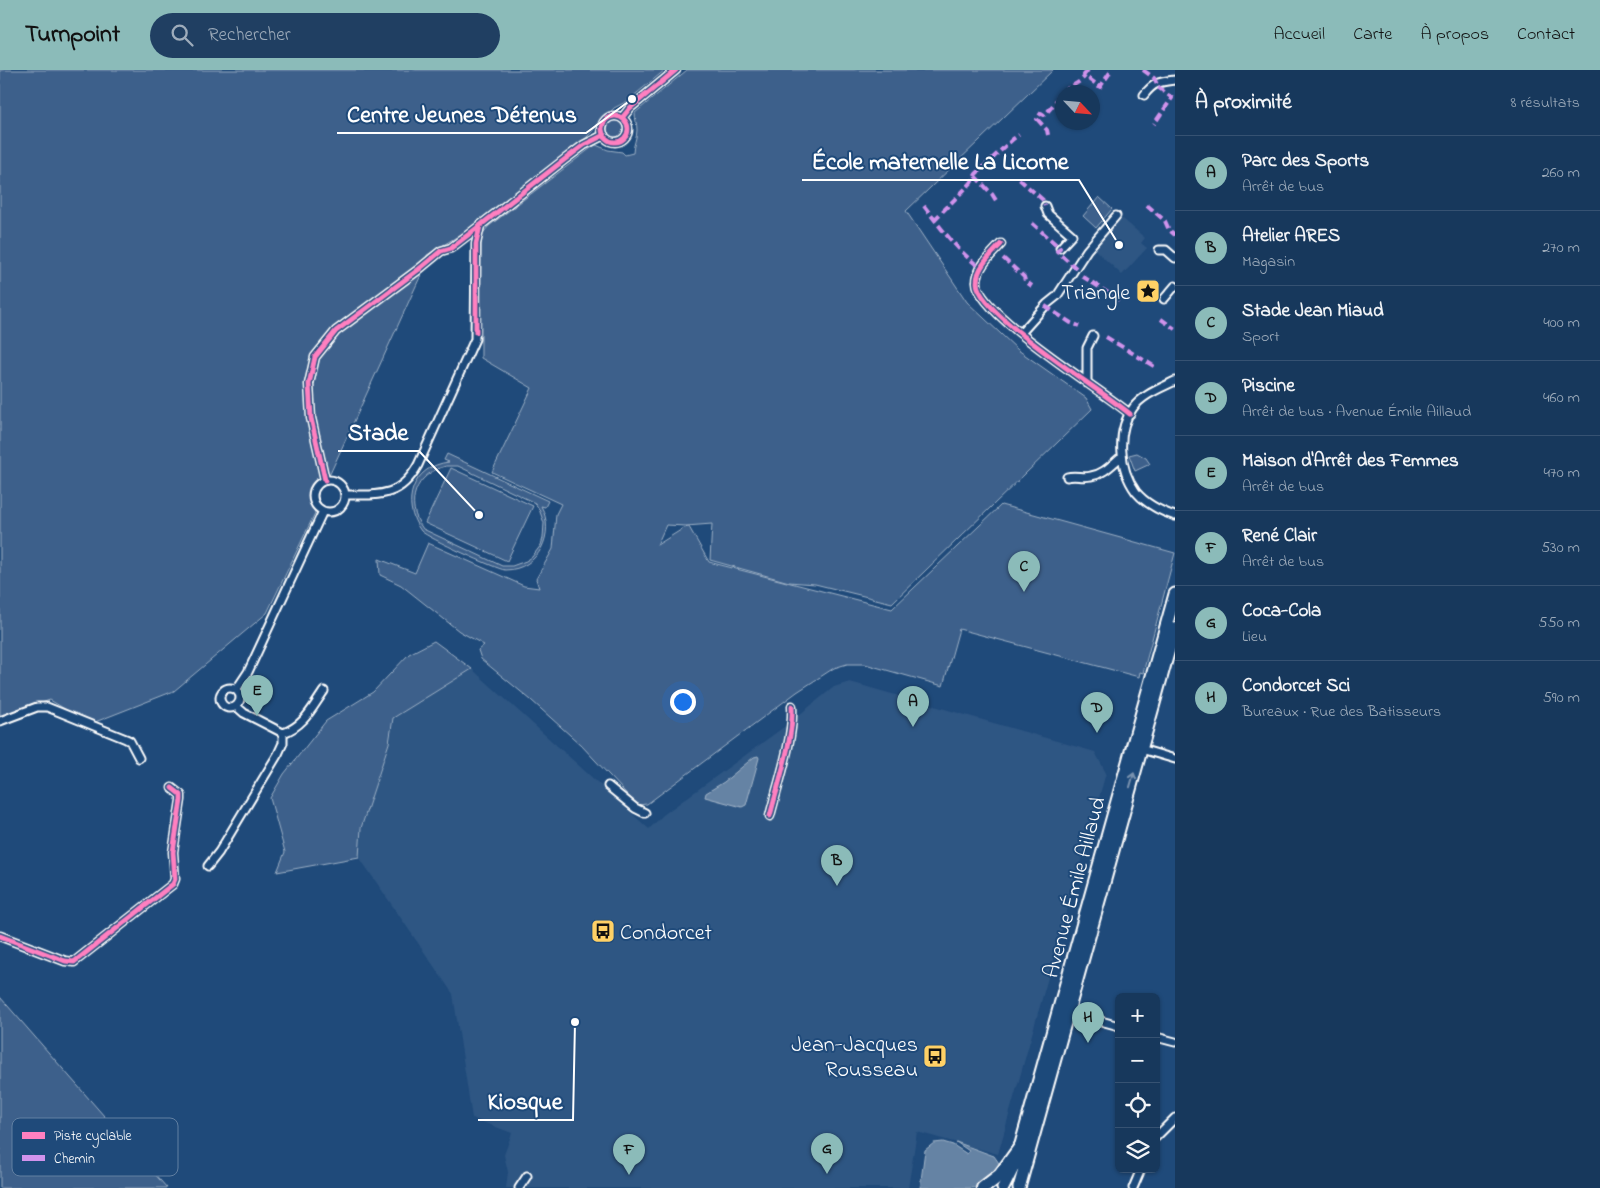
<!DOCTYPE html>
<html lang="fr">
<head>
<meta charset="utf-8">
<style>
  body { margin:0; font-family:"Indie Flower",sans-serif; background:#203f62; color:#f1f3f6 }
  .controls { position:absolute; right:15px; bottom:15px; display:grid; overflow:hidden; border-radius:8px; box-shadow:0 1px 4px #0004 }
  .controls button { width:45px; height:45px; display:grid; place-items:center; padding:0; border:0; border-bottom:1px solid #365272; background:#17385c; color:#f1f3f6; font:25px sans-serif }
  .compass { position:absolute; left:1055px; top:15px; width:45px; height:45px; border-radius:50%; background:#17385c; box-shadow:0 1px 4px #0004; rotate:116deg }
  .you { position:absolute; left:682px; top:631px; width:18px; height:18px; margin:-12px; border:4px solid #fff; border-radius:50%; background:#1a73e8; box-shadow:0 0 0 8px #1a73e833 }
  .badge { display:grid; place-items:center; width:32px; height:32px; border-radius:50%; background:#8bbbb9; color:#111; font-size:16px; font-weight:700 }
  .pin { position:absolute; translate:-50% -41px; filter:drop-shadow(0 1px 2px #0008) }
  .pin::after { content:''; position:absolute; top:26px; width:18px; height:15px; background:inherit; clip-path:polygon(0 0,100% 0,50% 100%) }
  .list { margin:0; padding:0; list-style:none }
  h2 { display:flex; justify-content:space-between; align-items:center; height:65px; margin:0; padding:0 20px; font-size:21px }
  h2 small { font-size:16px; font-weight:400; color:#9eacbb }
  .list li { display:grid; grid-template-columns:32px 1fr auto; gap:15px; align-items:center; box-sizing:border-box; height:75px; padding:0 20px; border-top:1px solid #365272 }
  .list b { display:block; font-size:19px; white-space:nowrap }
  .list p { margin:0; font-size:16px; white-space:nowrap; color:#9eacbb }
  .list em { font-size:16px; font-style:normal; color:#9eacbb }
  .icon { flex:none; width:28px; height:28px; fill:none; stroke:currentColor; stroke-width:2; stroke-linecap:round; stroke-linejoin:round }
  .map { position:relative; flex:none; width:1175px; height:1118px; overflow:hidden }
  header { display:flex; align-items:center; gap:30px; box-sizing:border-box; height:70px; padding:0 25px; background:#8bbbb9; color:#111 }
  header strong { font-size:24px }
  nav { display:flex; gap:28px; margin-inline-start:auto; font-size:18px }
  .search { width:350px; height:45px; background:#203f62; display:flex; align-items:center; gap:12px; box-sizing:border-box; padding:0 18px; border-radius:28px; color:#9eacbb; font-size:19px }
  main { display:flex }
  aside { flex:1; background:#17385c }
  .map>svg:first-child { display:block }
  .built { fill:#2e5683 }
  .green { fill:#3c618b; stroke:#9eb0c5; fill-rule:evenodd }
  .water { fill:#6583a4; stroke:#a3b5c8 }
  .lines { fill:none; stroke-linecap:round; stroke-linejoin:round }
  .minor-casing { stroke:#fff; stroke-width:11 }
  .primary-casing { stroke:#fff; stroke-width:15 }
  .motorway-casing { stroke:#fff; stroke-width:16 }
  .minor { stroke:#1f4a7a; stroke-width:7 }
  .primary { stroke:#1f4a7a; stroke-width:11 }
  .motorway { stroke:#1f4a7a; stroke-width:12 }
  .quiet { stroke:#d193ec; stroke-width:4; stroke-dasharray:8 4; stroke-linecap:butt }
  .cycleway-casing { stroke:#1f4a7a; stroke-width:8 }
  .cycleway { stroke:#ff80c0; stroke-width:5 }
  .oneway { stroke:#7992af }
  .labels { text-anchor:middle; stroke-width:4; stroke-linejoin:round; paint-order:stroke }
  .poi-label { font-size:22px; fill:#fff; stroke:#1f4a7a; text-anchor:end }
  .street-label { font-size:22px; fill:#fff; stroke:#1f4a7a }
  .key { fill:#1f4a7a; stroke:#6280a2; stroke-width:1 }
  .key-label { font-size:14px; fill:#fff }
  .leader { fill:none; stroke:#fff; stroke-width:2 }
  .callout-dot { fill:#fff; stroke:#1f4a7a; stroke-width:2 }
  .callout-label { font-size:24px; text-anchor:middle; font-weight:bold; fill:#fff; stroke:#1f4a7a; stroke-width:4; stroke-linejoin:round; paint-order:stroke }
</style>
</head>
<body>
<header>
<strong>Turnpoint</strong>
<div class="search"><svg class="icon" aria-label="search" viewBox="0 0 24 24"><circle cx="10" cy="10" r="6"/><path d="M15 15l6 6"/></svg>Rechercher</div>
<nav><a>Accueil</a><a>Carte</a><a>À propos</a><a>Contact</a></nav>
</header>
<main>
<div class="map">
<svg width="1175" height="1118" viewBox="0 0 1175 1118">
  <rect width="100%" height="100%" fill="#1f4a7a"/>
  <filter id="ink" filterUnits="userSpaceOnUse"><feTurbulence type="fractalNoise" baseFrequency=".02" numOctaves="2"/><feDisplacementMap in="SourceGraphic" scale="10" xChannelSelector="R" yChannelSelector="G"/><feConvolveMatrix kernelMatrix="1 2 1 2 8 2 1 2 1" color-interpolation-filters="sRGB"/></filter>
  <g filter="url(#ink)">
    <path class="built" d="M1118,147l3,3 2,-1 22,19 -4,5 6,5 -25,27 -30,-28z
      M464,599h8l177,160 14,-14 121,-88 50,-40 16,-5 245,70 11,21 -108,381 -81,-22 -9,56h-402l2,-16 -4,-17 8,-22 -40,-15 -19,-124 -94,-137 2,-29 28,-85 4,-25z"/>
    <path class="green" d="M0,0h665l-39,32 -12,6 -27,29 -106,85 -54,33 -1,9 -97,212 -13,6 -7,13 6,18 -48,100 -93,78 -84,33 -40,-24 -50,17z
      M687,0h366l-147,141 61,91 51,48 68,48 6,11 -200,194 -77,-19 -26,-2 -79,-22 2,-36 -26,2 -20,-1 -9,20 27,-17 5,-1 20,35 183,47 109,-104 174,48 -32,120 -3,-1 -1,5 -180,-48 -16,57 -78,-22h-18l-13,4 -37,24 -150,112 -10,1 -56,-60 -50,-45 -50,-41 -3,-9 6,-5 -25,-14 -58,-46 -21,-10 -1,-16 36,14 13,-30 96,43 15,2 -3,-9 17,-30 3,-35 5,-10 -69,-32 40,-84 -51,-30v-119l2,-6 6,-7 102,-78 5,-3 12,5 14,2 3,3 8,-2c0,-8 4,-15 4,-23 0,-6 -2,-11 -2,-17z
      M607 59a9 9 0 1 1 18 0a9 9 0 1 1-18 0Z
      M1099,127l13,12 -16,19 -13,-12z
      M1137,383l9,5 4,6 -15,7 -6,-16z
      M447,384l101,47 -3,6 -4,-1c15,27 -2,64 -36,64 -9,-1 -77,-32 -84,-39 -21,-28 -9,-65 28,-69l-5,-2zM446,396h12l77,37 4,6 5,14 -1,15 -2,7 -9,12 -6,4 -14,5h-10l-79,-37c-19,-26 -8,-55 23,-63z
      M451,398l82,38 -26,55 -82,-38z
      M434,571l38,28 -79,49 -4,25 -28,85 -2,29 -82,15 8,-20 -15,-54 14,-24 42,-53 47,-29 36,-38z
      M0,927l167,191h-167z"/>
    <path class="water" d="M758,686l1,2 -13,47 -4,2 -37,-10 1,-4 18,-11 30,-25z
      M943,1072l10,3 14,9 2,-3 -13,-9 38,14 7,10 -16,17 -11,5h-54l5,-38 9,-7z"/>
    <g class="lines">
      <g class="minor-casing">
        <path id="minor" d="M1144,25c10,-13 15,-13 31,-15
          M602 59a13 13 0 1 1 26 0a13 13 0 1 1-26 0Z
          M622,48l8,-10 46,-38
          M1045,136l3,8 24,21 -12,13
          M1001,174c-10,11 -24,23 -24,38 -1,31 126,109 153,132
          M1159,180h7l9,8
          M1164,229l11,-13
          M1021,263l26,-29 10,-8 30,-46 29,-34
          M1175,311c-14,7 -33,14 -42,27 -17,23 -14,61 3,84 10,12 24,19 39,24
          M1087,313v-35l6,-12
          M1067,407c8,-2 16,1 24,-1 13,-2 21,-12 31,-20
          M313 426a16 16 0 1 1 32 0a16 16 0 1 1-32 0Z
          M325,410l-14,-62 -2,-34 6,-27 21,-26 82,-61 23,-19 10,-3 17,-13 96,-75 20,-15 20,-10
          M345,425c33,0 55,3 73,-30l57,-126 1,-95 4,-18
          M220 628a10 10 0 1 1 20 0a10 10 0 1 1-20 0Z
          M236,620l12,-18 75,-161
          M236,636l8,7 39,20
          M0,651l37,-14h10l79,32 4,2 9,17
          M283,663c21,-7 29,-25 41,-42
          M1141,679l34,10
          M608,716l27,22 10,5
          M770,746c8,-32 24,-78 22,-110
          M208,796l11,-14 59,-98 5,-11v-10
          M0,866l65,25 9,1 99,-78 2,-5 -2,-27 8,-52v-5l-9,-7
          M1068,942l51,14
          M1156,967l19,5
          M1156,1067l19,-19
          M519,1118l8,-12
          M1133,1118l8,-19"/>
      </g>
      <g class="primary-casing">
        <path id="primary" d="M1003,1118l13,-26 159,-568
          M1019,1118l156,-560"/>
      </g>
      <g class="motorway-casing">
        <path id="motorway" d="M983,1118l17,-13 21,-29"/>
      </g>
      <use href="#minor" class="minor"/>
      <use href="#primary" class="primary"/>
      <use href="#motorway" class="motorway"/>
      <path class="quiet" d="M1088,0l-4,5 16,12 11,-16 -2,-1
        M1143,0l11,8 4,9 14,11 -18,26
        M1048,65l-1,-5 -10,-11 4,-6 3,2c8,-7 12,-15 18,-22 7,-7 17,-9 23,-17
        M975,106l17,18 5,8
        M1019,109l24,21 2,6
        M1147,135l18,16 4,9 6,5
        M924,136c17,22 34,46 57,62
        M934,150l37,-37 5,-9 37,-35 6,-4
        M1032,153l28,25 -3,3 19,17
        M1003,188l21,19 1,4 7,5
        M1082,206l40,26
        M1045,236l26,17 8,3
        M1161,249l14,10
        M1106,267l51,31"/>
      <g class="cycleway-casing">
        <path id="cycleway" d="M602 59a13 13 0 1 1 26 0a13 13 0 1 1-26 0Z
          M622,48l8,-10 46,-38
          M1001,174c-10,11 -24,23 -24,38 -1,31 126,109 153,132
          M476,262v-88l4,-18
          M325,410l-14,-62 -2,-34 6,-27 21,-26 82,-61 23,-19 10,-3 17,-13 96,-75 20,-15 20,-10
          M770,746c8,-32 24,-78 22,-110
          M0,866l65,25 9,1 99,-78 2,-5 -2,-27 8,-52v-5l-9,-7"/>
      </g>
      <use href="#cycleway" class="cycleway"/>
    </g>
    <defs><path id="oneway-shaft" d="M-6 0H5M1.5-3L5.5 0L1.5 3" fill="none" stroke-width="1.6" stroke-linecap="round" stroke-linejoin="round" transform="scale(1.25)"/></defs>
    <use class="oneway" href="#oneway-shaft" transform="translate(1132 710) rotate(-74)"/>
  </g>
  <defs>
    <g id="sight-square" transform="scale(1.25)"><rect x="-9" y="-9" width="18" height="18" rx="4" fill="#ffd166" stroke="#1f4a7a"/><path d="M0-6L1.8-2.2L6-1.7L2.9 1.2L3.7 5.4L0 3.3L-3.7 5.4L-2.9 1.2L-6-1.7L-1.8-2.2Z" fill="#111"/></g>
    <g id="bus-square" transform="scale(1.25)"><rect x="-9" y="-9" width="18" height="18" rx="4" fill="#ffd166" stroke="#1f4a7a"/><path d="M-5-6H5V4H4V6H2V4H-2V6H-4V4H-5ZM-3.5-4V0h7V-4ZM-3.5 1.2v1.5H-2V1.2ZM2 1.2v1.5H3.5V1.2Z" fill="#111"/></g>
  </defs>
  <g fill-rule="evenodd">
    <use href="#sight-square" x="1148" y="221"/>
    <use href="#bus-square" x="603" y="861"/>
    <use href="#bus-square" x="935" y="986"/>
  </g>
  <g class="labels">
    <g class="poi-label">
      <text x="1130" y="229">Triangle</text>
      <text x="620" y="869" text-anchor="start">Condorcet</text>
      <text x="918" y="981">Jean-Jacques<tspan x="918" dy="25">Rousseau</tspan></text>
    </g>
    <g class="street-label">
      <text transform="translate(1073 817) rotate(-75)" y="8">Avenue Émile Aillaud</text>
    </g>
  </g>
  <rect x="12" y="1048" width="166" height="58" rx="8" class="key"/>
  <rect x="22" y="1062" width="23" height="7" fill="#ff80c0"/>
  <rect x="22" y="1085" width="23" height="6" fill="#d193ec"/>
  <g class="key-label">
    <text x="54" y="1070">Piste cyclable</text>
    <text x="54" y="1093">Chemin</text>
  </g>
  <path class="leader" d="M632 29L586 63H337M1119 175L1079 110H802M479 445L419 381H338M575 952L573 1050H478"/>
  <g class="callout-dot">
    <circle cx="632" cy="29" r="5"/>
    <circle cx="1119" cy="175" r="5"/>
    <circle cx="479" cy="445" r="5"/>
    <circle cx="575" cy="952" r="5"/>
  </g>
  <g class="callout-label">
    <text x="462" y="52">Centre Jeunes Détenus</text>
    <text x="940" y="99">École maternelle La Licorne</text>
    <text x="378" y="370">Stade</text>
    <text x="525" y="1039">Kiosque</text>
  </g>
</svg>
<div class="controls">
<button>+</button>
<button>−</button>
<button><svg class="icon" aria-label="locate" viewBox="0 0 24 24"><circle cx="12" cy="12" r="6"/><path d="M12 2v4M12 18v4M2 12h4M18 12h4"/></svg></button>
<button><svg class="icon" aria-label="layers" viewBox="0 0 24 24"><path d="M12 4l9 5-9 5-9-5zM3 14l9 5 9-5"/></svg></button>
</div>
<svg class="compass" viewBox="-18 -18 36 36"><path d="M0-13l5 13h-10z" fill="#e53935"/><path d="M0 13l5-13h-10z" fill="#9eacbb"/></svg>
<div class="you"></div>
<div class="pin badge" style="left:913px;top:657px">A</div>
<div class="pin badge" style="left:837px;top:816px">B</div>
<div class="pin badge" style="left:1024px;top:522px">C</div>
<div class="pin badge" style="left:1097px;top:663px">D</div>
<div class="pin badge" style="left:257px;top:646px">E</div>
<div class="pin badge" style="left:629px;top:1105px">F</div>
<div class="pin badge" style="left:827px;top:1104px">G</div>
<div class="pin badge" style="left:1088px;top:973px">H</div>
</div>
<aside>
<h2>À proximité<small>8 résultats</small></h2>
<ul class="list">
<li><span class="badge">A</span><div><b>Parc des Sports</b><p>Arrêt de bus</p></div><em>260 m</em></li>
<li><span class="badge">B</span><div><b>Atelier ARES</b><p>Magasin</p></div><em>270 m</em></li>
<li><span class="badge">C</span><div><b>Stade Jean Miaud</b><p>Sport</p></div><em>400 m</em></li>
<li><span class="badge">D</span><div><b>Piscine</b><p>Arrêt de bus · Avenue Émile Aillaud</p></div><em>460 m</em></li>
<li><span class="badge">E</span><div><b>Maison d'Arrêt des Femmes</b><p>Arrêt de bus</p></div><em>470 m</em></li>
<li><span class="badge">F</span><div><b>René Clair</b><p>Arrêt de bus</p></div><em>530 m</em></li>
<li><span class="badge">G</span><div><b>Coca-Cola</b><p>Lieu</p></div><em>550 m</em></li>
<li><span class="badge">H</span><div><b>Condorcet Sci</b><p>Bureaux · Rue des Batisseurs</p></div><em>590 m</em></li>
</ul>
</aside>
</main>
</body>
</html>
